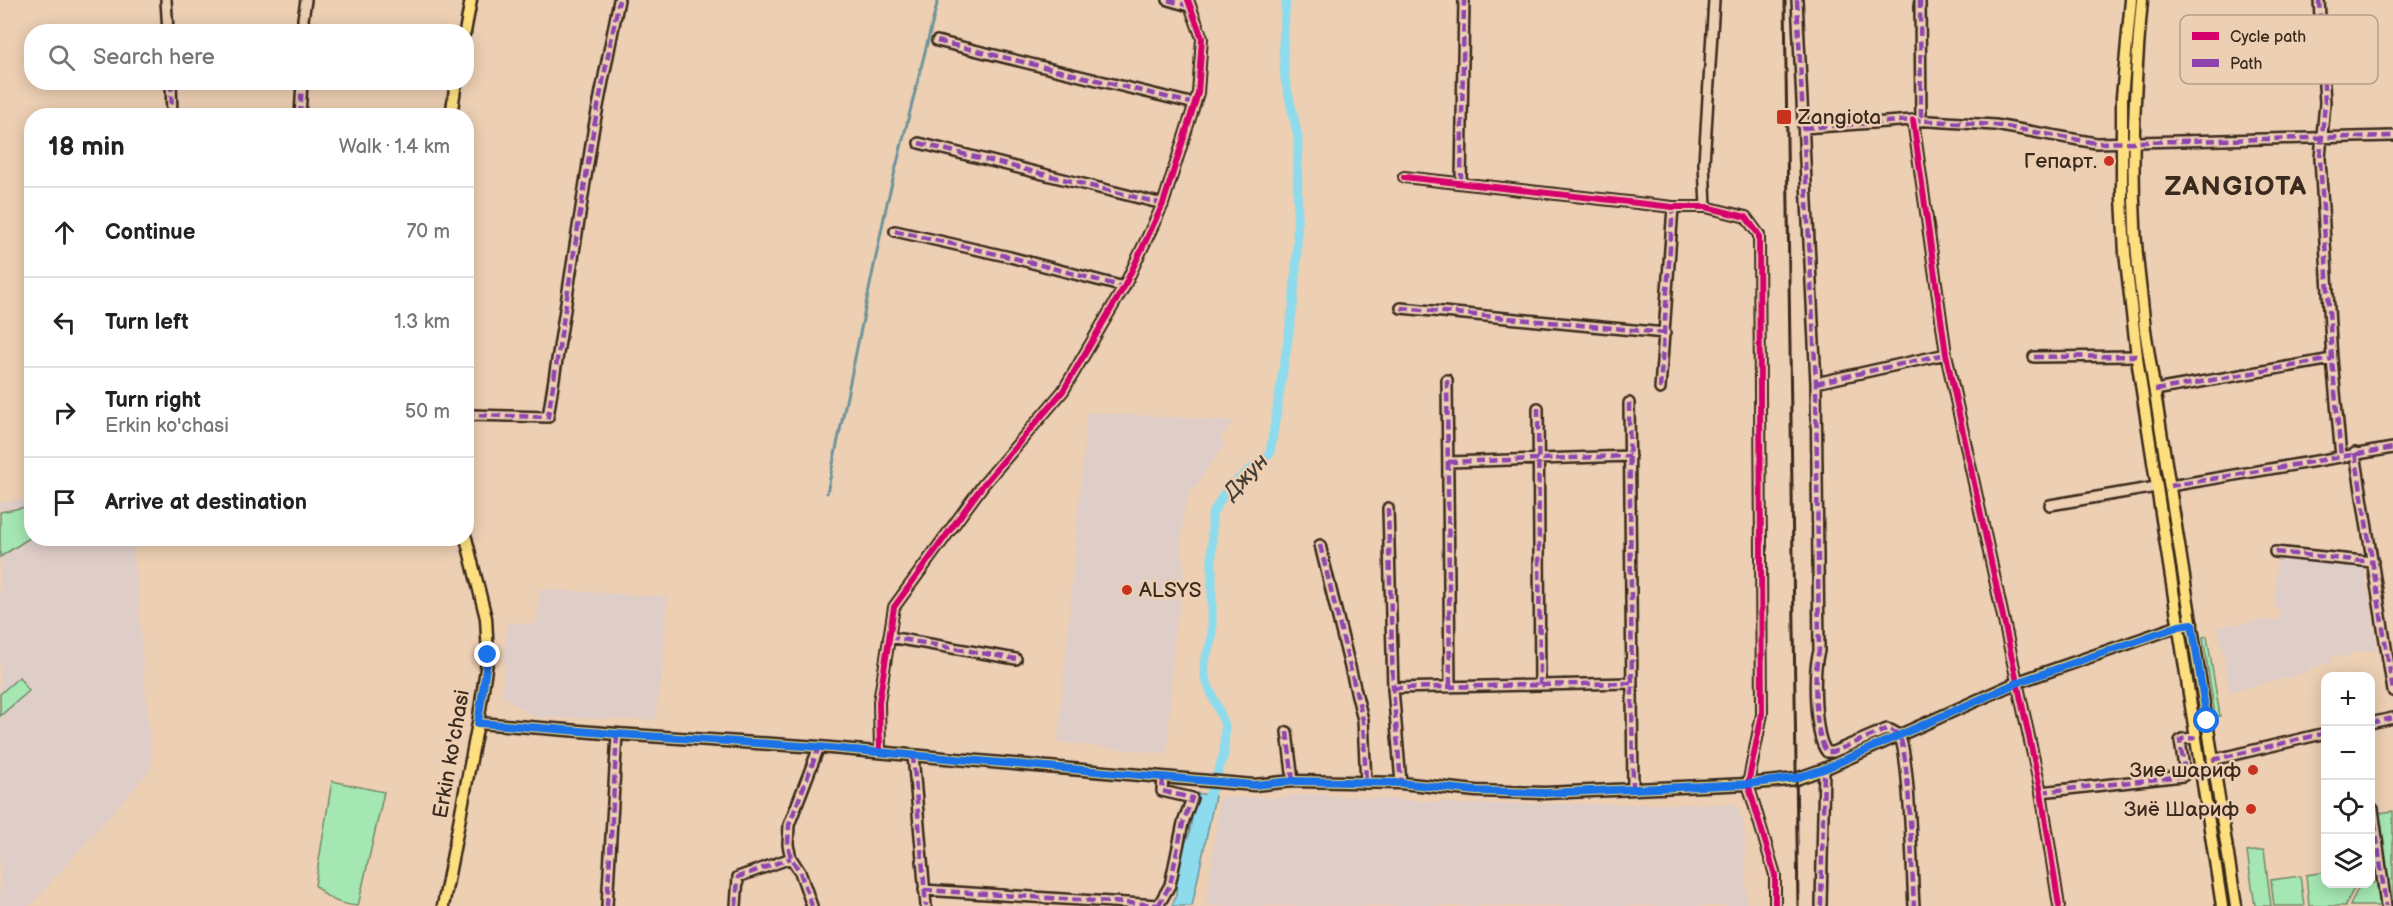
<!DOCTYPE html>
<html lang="en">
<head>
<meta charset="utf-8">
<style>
  body { margin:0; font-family:"Balsamiq Sans",sans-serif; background:#f2f2f2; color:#222 }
  .controls { position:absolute; right:18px; bottom:18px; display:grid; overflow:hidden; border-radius:12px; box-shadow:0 3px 15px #0003 }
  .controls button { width:54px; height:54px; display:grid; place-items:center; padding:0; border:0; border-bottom:2px solid #e0e0e0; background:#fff; color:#222; font:30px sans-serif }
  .stop { position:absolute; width:18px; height:18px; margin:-14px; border:4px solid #1a73e8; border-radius:50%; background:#fff }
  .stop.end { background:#1a73e8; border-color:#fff; box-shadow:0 2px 6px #0008 }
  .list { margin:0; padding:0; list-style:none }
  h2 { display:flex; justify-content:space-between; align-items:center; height:78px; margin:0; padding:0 24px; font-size:26px }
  h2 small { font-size:20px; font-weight:400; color:#767676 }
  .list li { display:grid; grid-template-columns:39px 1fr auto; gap:18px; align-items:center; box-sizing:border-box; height:90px; padding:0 24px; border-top:2px solid #e0e0e0 }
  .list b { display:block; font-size:22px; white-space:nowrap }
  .list p { margin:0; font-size:20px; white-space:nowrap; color:#767676 }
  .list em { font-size:20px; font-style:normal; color:#767676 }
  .icon { flex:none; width:33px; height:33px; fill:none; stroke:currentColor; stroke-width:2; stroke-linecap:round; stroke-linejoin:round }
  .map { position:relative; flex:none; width:2393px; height:906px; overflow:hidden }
  .search { position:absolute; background:#fff; box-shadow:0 3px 15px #0003; left:24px; top:24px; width:450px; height:66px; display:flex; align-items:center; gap:15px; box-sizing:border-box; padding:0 21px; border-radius:24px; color:#767676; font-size:22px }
  .panel { position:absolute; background:#fff; box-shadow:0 3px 15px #0003; left:24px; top:108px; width:450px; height:438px; border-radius:24px }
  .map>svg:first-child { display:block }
  .built { fill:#dfcdc8 }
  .green { fill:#a4e7b2; stroke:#708868; stroke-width:1.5 }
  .water { fill:#8edbed; stroke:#6d949a; stroke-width:1.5 }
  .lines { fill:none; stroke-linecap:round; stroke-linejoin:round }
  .stream { stroke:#6d949a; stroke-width:3 }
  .canal { stroke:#8edbed; stroke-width:9 }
  .minor-casing { stroke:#3b2a1e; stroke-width:14 }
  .major-casing { stroke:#3b2a1e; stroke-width:15 }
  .minor { stroke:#edcfb3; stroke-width:9 }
  .major { stroke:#fedf80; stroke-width:10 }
  .rail { stroke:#3b2a1e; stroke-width:3 }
  .quiet { stroke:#8e44ad; stroke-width:4.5; stroke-dasharray:9 4.5; stroke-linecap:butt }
  .cycleway-casing { stroke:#edcfb3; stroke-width:10 }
  .cycleway { stroke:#d6006c; stroke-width:6 }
  .route { stroke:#1a73e8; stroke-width:8 }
  .poi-dot { fill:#c8321e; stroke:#edcfb3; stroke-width:2 }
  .labels { text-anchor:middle; stroke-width:5; stroke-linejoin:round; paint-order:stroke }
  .poi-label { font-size:21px; fill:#3b2a1e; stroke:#edcfb3; text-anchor:end }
  .street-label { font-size:21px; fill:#3b2a1e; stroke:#edcfb3 }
  .water-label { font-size:22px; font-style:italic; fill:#433c33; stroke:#edcfb3 }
  .district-label { font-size:27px; font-weight:bold; letter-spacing:1.5px; fill:#3b2a1e; stroke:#edcfb3 }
  .key { fill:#edcfb3; stroke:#b89e86; stroke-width:1.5 }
  .key-label { font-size:16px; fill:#3b2a1e }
</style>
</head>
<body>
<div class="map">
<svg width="2393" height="906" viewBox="0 0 2393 906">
  <rect width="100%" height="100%" fill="#edcfb3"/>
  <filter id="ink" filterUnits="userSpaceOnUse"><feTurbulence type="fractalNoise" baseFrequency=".0167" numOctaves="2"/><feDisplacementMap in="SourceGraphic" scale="12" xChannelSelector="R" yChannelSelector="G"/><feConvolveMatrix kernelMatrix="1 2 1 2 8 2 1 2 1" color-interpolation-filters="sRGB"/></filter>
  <g filter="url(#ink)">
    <path class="built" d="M1087,412l146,9 -13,18 5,5 -37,52 -5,20 -2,31 3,20 -4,46 -5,8 -8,133 -109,-12z
      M31,498l1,40 101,1 19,229 -122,138h-30v-403z
      M2277,560l86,4 15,87 -28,1v4l-18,1v6l-23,5v4l-79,20 -12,-66 62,-7 -1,-12h-5z
      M539,589l128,8 -5,78 -7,45 -121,-3 -32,-21 5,-73 30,1z
      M1310,794l157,10h269l8,19 3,83h-541l14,-109 59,1z"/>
    <path class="green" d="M31,506v31l-31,20v-45z
      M2207,636l13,80h-5l-12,-79z
      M19,677l10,14 -29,25v-22z
      M332,781l52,11 -26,114c-19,-2 -30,-6 -43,-21z
      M2393,811v95h-3l-11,-93z
      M2264,850l7,56h-16l-8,-54z
      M2325,872l1,12h26l3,2 -10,20h-36l-3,-31z
      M2300,876l4,30h-30l-3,-26z
      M2378,881l3,25h-31l8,-18z"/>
    <path class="water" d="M1196,793l19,3 -23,110h-20l4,-12 2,-35 11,-24z"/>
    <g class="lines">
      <path class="stream" d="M827,493l60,-290 51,-203"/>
      <path class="canal" d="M1206,805l18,-51 1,-29 -20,-47 -1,-15 8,-25v-124l15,-25 43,-36 23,-146 4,-52 1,-118 -13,-58 -2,-34 3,-45"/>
      <g class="minor-casing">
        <path id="minor" d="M166,0l2,32
          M1168,0l21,6
          M1797,0l19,383 3,268c-6,20 -5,86 8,101h6l54,-23c4,1 9,3 12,7 11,16 13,142 15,170
          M1920,0l1,121
          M2319,0l6,103 -5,55 12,201 9,98
          M304,32l-1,-13 3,-19
          M937,41l258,63
          M171,82l1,34
          M300,116l2,-34
          M1913,120l33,234 95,438 18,114
          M1804,128l109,-8 82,5 101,18 297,-7
          M919,143l244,61
          M1404,177l269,30h33l40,10 13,18 3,479 -14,70 27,91v31
          M1461,182l3,-182
          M1706,207l-2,-44 10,-163
          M895,231l115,26 114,30
          M1401,308l264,25
          M2034,357l103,-1
          M1447,380l3,307
          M1816,383l130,-29
          M1660,389l13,-182
          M2155,390l177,-31
          M1629,403l4,386
          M1538,408l2,277
          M466,418l6,-3 76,2 45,-285 26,-132
          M2355,453l38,238
          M1448,462l182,-6
          M2170,486l223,-38
          M2050,505l106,-18
          M1388,508l5,180 8,95
          M1320,545l43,175 3,63
          M2275,552l98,10
          M889,637l127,22
          M1393,688l238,-5
          M2370,723l23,-5
          M1287,732l6,49
          M880,752l-1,-50 15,-95 89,-122 80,-94 61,-104 39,-83 35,-111 4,-55 -14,-38
          M913,755l13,151
          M2212,760l114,-27
          M2041,792l142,-16 2,-2 -5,-33 2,-2 14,-1
          M2373,809l13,97
          M924,890l234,15
          M607,906l10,-172
          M736,906l2,-29 53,-19
          M812,906l-12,-34 -9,-14 -3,-13 1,-20 30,-78
          M1158,906l12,-21 13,-62 9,-25 -30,-7 1,-13
          M1821,906l3,-137"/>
      </g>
      <g class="major-casing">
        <path id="major" d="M2131,0l-9,97v101l3,55 13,112 84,541
          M2142,0c-7,75 -11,149 -7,225 1,35 7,70 10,105l91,576
          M465,32l6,-32
          M451,116l5,-34
          M478,723l139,11 202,13 435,38 39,-4 108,2 75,8 69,2 203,-9 48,-5 28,-10 194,-87 161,-56 13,-2
          M443,906l35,-183 10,-68 -2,-37 -20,-80"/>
      </g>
      <use href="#minor" class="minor"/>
      <use href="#major" class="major"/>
      <path class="rail" d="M1785,0l13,906"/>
      <path class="quiet" d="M1168,0l21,6
        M1797,0l19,383 3,268c-6,20 -5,86 8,101h6l54,-23c4,1 9,3 12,7 11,16 13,142 15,170
        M1920,0l1,121
        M2319,0l6,103 -5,55 12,201 9,98
        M937,41l258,63
        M171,82l1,34
        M300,116l2,-34
        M1804,128l109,-8 82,5 101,18 297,-7
        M919,143l244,61
        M1461,182l3,-182
        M895,231l115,26 114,30
        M1401,308l264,25
        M2034,357l103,-1
        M1447,380l3,307
        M1816,383l130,-29
        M1660,389l13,-182
        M2155,390l177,-31
        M1629,403l4,386
        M1538,408l2,277
        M466,418l6,-3 76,2 45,-285 26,-132
        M2355,453l38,238
        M1448,462l182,-6
        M2170,486l223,-38
        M1388,508l5,180 8,95
        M1320,545l43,175 3,63
        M2275,552l98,10
        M889,637l127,22
        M1393,688l238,-5
        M2370,723l23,-5
        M1287,732l6,49
        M913,755l13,151
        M2212,760l114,-27
        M2041,792l142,-16 2,-2 -5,-33 2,-2 14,-1
        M2373,809l13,97
        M924,890l234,15
        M607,906l10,-172
        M736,906l2,-29 53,-19
        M812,906l-12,-34 -9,-14 -3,-13 1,-20 30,-78
        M1158,906l12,-21 13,-62 9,-25 -30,-7 1,-13
        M1821,906l3,-137"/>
      <g class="cycleway-casing">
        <path id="cycleway" d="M1913,120l33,234 95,438 18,114
          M1404,177l269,30h33l40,10 13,18 3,479 -14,70 27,91v31
          M880,752l-1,-50 15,-95 89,-122 80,-94 61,-104 39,-83 35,-111 4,-55 -14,-38"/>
      </g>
      <use href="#cycleway" class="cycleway"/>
    </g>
  </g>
  <g class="lines" filter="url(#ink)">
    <path class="route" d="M488,655l-10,68 139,11 202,13 435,38 39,-4 108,2 75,8 69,2 203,-9 48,-6 28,-9 195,-87 160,-56 13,-2 15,97"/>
  </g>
  <g class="poi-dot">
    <rect x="1776" y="109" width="16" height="16" rx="3"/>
    <circle cx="2109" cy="161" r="6"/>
    <circle cx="1127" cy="590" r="6"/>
    <circle cx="2253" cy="770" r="6"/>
    <circle cx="2251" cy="809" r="6"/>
  </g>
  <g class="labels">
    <g class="poi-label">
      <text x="1798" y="124" text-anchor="start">Zangiota</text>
      <text x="2097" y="168">Гепарт.</text>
      <text x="1139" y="597" text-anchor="start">ALSYS</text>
      <text x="2241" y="777">Зие шариф</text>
      <text x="2239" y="816">Зиё Шариф</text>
    </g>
    <g class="street-label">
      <text transform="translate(451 754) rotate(-80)" y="7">Erkin ko'chasi</text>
    </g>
    <g class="water-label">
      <text transform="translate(1245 476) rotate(-46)" y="8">Джун</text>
    </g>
    <g class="district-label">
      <text x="2236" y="195">ZANGIOTA</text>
    </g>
  </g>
  <rect x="2180" y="15" width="198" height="69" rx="9" class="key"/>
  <rect x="2192" y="32" width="27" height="8" fill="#d6006c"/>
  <rect x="2192" y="59" width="27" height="8" fill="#8e44ad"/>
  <g class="key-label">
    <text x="2230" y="42">Cycle path</text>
    <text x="2230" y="69">Path</text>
  </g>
</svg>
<div class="controls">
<button>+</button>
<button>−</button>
<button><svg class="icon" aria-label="locate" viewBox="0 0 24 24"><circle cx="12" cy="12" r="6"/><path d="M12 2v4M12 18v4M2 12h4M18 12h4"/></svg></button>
<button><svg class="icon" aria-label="layers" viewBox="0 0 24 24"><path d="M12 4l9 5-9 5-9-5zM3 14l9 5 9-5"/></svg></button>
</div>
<div class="stop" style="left:2207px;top:721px"></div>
<div class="stop end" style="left:488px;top:655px"></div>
<div class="search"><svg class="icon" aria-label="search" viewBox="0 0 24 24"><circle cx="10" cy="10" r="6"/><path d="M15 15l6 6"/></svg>Search here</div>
<section class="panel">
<h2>18 min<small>Walk · 1.4 km</small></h2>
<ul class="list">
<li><svg class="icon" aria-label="ahead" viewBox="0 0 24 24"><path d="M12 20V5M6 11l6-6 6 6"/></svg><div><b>Continue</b></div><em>70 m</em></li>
<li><svg class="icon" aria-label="left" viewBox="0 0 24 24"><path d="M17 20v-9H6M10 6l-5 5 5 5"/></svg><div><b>Turn left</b></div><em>1.3 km</em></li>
<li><svg class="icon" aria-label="right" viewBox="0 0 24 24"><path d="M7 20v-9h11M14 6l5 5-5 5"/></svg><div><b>Turn right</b><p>Erkin ko'chasi</p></div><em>50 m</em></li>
<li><svg class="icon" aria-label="arrive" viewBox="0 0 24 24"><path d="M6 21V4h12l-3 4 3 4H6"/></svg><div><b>Arrive at destination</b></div></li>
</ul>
</section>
</div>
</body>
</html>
